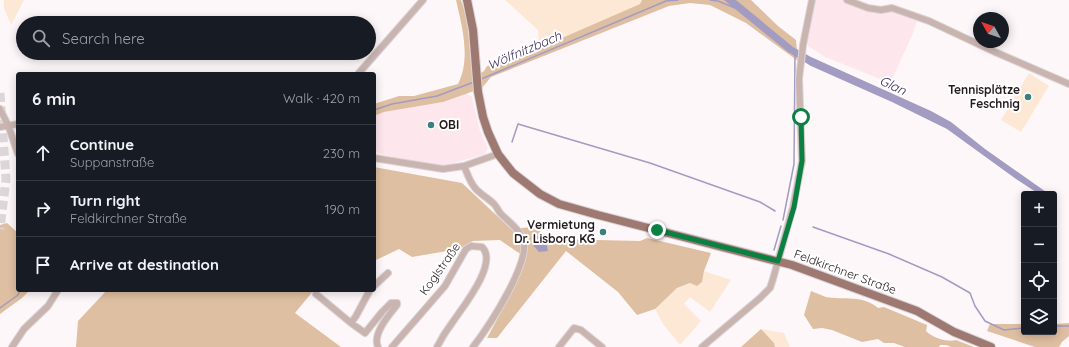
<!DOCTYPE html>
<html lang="en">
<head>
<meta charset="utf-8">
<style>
  body { margin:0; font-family:Quicksand,sans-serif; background:#242831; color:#f1f3f6 }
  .controls { position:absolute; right:12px; bottom:12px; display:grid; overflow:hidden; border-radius:4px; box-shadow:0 2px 10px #0003 }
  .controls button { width:36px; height:36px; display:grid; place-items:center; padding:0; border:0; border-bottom:1px solid #363941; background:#171b24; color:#f1f3f6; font:20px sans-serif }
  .compass { position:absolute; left:973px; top:12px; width:36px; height:36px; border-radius:50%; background:#171b24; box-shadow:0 2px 10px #0003; rotate:310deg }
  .stop { position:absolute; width:12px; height:12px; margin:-9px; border:3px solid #0b8043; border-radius:50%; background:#fff }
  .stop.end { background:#0b8043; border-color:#fff; box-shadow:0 1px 4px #0008 }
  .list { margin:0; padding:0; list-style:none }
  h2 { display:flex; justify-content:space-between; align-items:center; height:52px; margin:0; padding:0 16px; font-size:17px }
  h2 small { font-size:13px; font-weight:400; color:#9ea1a6 }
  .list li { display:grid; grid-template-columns:26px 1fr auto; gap:12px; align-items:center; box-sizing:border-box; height:56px; padding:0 16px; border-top:1px solid #363941 }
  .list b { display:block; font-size:15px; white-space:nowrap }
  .list p { margin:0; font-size:13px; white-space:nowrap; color:#9ea1a6 }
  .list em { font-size:13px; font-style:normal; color:#9ea1a6 }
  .icon { flex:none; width:22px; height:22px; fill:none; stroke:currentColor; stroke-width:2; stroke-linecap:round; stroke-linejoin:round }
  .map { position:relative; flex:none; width:1069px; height:347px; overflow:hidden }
  .search { position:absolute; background:#171b24; box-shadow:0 2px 10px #0003; left:16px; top:16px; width:360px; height:44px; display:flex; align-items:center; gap:10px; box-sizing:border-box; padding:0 14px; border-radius:22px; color:#9ea1a6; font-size:15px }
  .panel { position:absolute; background:#171b24; box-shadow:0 2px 10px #0003; left:16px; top:72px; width:360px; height:220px; border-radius:4px }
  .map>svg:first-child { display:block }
  .built { fill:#fee6ed }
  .green { fill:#fce8d5 }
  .forest { fill:#dfbfa1 }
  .water { fill:#a29cc2 }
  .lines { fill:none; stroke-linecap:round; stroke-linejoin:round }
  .stream { stroke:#a29cc2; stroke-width:1.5 }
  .highway-tunnel { stroke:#ddd6d8; stroke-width:9; stroke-dasharray:9 4.5; stroke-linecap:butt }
  .minor-casing { stroke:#dbd4d6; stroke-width:8 }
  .major-casing { stroke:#dbd4d6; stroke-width:10 }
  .minor { stroke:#c9b4b0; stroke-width:6 }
  .major { stroke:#9d7972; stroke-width:8 }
  .route { stroke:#0b8043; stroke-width:5 }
  .poi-dot { fill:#39817f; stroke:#fff; stroke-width:1.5 }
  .labels { text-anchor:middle; stroke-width:4; stroke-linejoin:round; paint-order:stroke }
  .poi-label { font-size:12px; font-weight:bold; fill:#251a1e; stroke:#fff; text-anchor:end }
  .street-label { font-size:12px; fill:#251a1e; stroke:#fff }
  .water-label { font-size:13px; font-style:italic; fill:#392d5f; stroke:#fff }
</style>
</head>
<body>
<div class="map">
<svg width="1069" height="347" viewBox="0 0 1069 347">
  <rect width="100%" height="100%" fill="#fef7f9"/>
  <path class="built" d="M814,0h31l9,5 39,4 24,12 -5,15 -22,47 -65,-26 -17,-11 -1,-2z
    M466,93l6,4 8,34 8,17 -3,6 -38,11 -14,1 -53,-12 -6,-5v-33l10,-4 59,-10z"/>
  <path class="green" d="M4,0h20l-13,25 -7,-17z
    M505,0h137l-2,4 -101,44 -1,-18z
    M1029,73l20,13 -28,46 -20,-12z
    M704,271l27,9 -21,32 -20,-15 -6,7 17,17 -21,24 -17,-21 -8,-15c16,-16 22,-26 47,-27z
    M761,329l23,4 6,14h-15l-1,-4z"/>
  <path class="forest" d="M456,0h5l6,19 7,72 -31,11 -59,10 -10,4v-12l25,-8h15l44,-12c13,-25 4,-58 -2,-84z
    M642,0h109l27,26 18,14 2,21 -52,-38 -36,-18 -20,-2 -21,3 -178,71 -10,12v-16l3,-2 3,-5 52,-18 101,-44z
    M374,167l88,16 49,46 21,-2 22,12 86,2 7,-3 64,15 -7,18 -2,11 -5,4 -7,-3 -13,5 -22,21 -18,6 -19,-23 -52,-41 -69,87h-10l29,-54 10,-26 -26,-18 -27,1 -14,8 -47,8 -13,-8 -25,12z
    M7,223l11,10v57h12l-8,8 -22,16v-89z
    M107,290h207l-19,23 46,34h-265l2,-26z
    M811,291c5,2 10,4 15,6 17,3 38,-2 52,11l6,-1 43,18 -1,6c5,6 22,12 30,9l18,7h-23l-5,-2h-6l-1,2h-34l-11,-4h-10l-6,-4 -16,3 -30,-12 -10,-2 -9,1 -9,-14z
    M1069,323v13l-7,6 -3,5h-24l-48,-16 3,-7h34v8h30v-8z
    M761,329l13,14 1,4h-34z"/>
  <path class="water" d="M724,0h12l57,47 18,10 120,54 20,11 34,27 64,45h-10l-23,-15 -69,-50 -55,-27 -81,-36 -23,-14z
    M535,234l11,8 2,9 -9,1 -6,-7 -2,-8z"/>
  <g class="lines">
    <path class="stream" d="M710,0l8,1 17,7
      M479,80l187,-79 12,-1
      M374,110l18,-6 45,-8 37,-14
      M512,142l6,-18 132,39 110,39 15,9
      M783,220l11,-56 1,-109
      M813,227l76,27 53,23 28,16 5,13 10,15 19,9 20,-2
      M774,250l7,-24
      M0,308l18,-13 2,-5
      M1054,326h15"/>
    <path class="highway-tunnel" d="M0,93l6,86 -6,50"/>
    <g class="minor-casing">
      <path id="minor" d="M847,0l21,8 13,2 11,-2 37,13 66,31 74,32
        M358,74l65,-74
        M0,109l8,16 10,29
        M0,127l18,-3
        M374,158l69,11 21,-3 34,-12
        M464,166c3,7 6,16 11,22 5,6 13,10 19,16 3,3 4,7 7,10 7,7 15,13 21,22 13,22 -35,93 -49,111
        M374,286l14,-13
        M316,294l35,29 14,10 17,-21 9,-9h6v2c-8,10 -25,29 -19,42
        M351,323l5,-7 14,-26
        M12,347l12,-18 24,-23 10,-16
        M392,347l53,-61 21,-37 5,-3 11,1c17,16 -20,61 -30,76 -6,8 -11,16 -15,24
        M559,347l15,-19 7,2 21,17
        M702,347l58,-49 10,-10 3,-9 20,-72 9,-46 -3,-82 4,-34 9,-45"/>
    </g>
    <g class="major-casing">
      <path id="major" d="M467,0l6,30 5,62 5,25 5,15 10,22 7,9 8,10 27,21 19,10 39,11 194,50 125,46 37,21 37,15"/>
    </g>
    <use href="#minor" class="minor"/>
    <use href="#major" class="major"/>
  </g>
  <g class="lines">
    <path class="route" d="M657,230l121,31 16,-54 8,-46 -1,-44"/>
  </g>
  <g class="poi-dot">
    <circle cx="1028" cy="97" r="4"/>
    <circle cx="431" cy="125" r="4"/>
    <circle cx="603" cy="232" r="4"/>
  </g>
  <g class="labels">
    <g class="poi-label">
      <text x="1020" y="94">Tennisplätze<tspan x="1020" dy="14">Feschnig</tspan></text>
      <text x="439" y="129" text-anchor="start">OBI</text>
      <text x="595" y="229">Vermietung<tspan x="595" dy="14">Dr. Lisborg KG</tspan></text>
    </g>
    <g class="street-label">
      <text transform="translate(440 269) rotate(-55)" y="4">Koglstraße</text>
      <text transform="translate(845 272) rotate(20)" y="4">Feldkirchner Straße</text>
    </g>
    <g class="water-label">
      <text transform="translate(524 50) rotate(-23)" y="5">Wölfnitzbach</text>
      <text transform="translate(893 85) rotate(25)" y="5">Glan</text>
    </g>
  </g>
</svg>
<div class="controls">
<button>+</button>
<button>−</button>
<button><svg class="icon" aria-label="locate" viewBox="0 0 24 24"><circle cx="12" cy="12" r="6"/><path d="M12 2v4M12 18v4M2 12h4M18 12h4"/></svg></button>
<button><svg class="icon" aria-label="layers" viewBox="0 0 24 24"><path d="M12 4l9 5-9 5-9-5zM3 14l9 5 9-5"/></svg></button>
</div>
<svg class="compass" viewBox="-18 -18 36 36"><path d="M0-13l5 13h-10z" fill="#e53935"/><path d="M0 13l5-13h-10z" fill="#9ea1a6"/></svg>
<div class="stop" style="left:801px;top:117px"></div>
<div class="stop end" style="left:657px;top:230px"></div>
<div class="search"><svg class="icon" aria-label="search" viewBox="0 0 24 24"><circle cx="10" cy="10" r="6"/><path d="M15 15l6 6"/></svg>Search here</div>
<section class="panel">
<h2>6 min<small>Walk · 420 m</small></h2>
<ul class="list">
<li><svg class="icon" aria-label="ahead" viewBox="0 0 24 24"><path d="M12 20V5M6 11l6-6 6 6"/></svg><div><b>Continue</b><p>Suppanstraße</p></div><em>230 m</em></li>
<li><svg class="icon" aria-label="right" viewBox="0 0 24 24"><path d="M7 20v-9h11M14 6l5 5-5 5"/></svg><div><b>Turn right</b><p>Feldkirchner Straße</p></div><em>190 m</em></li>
<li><svg class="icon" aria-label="arrive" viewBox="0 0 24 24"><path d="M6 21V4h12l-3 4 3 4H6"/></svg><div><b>Arrive at destination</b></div></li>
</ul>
</section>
</div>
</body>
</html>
